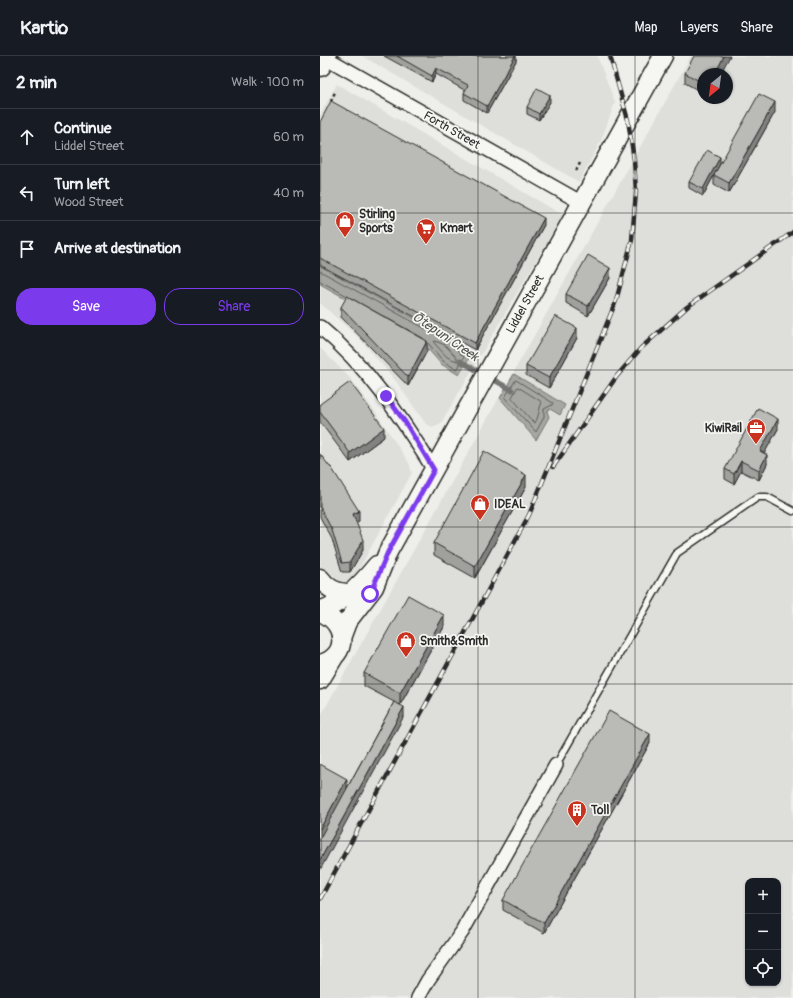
<!DOCTYPE html>
<html lang="en">
<head>
<meta charset="utf-8">
<style>
  body { margin:0; font-family:Pangolin,sans-serif; background:#20242c; color:#f1f3f6 }
  .controls { position:absolute; right:12px; bottom:12px; display:grid; overflow:hidden; border-radius:8px; box-shadow:0 1px 3px #0004 }
  .controls button { width:36px; height:36px; display:grid; place-items:center; padding:0; border:0; border-bottom:1px solid #363941; background:#171b24; color:#f1f3f6; font:20px sans-serif }
  .compass { position:absolute; left:377px; top:12px; width:36px; height:36px; border-radius:50%; background:#171b24; box-shadow:0 1px 3px #0004; rotate:209deg }
  .stop { position:absolute; width:12px; height:12px; margin:-9px; border:3px solid #7c3aed; border-radius:50%; background:#fff }
  .stop.end { background:#7c3aed; border-color:#fff; box-shadow:0 1px 4px #0008 }
  .list { margin:0; padding:0; list-style:none }
  h2 { display:flex; justify-content:space-between; align-items:center; height:52px; margin:0; padding:0 16px; font-size:17px }
  h2 small { font-size:13px; font-weight:400; color:#9ea1a6 }
  .list li { display:grid; grid-template-columns:26px 1fr auto; gap:12px; align-items:center; box-sizing:border-box; height:56px; padding:0 16px; border-top:1px solid #363941 }
  .list b { display:block; font-size:15px; white-space:nowrap }
  .list p { margin:0; font-size:13px; white-space:nowrap; color:#9ea1a6 }
  .list em { font-size:13px; font-style:normal; color:#9ea1a6 }
  .actions { display:flex; gap:8px; padding:12px 16px }
  .actions a { flex:1; padding:9px 0; border:1px solid #7c3aed; border-radius:16px; text-align:center; font-size:14px; color:#7c3aed }
  .actions .main { background:#7c3aed; color:#fff }
  .icon { flex:none; width:22px; height:22px; fill:none; stroke:currentColor; stroke-width:2; stroke-linecap:round; stroke-linejoin:round }
  .map { position:relative; flex:none; width:473px; height:942px; overflow:hidden }
  header { display:flex; align-items:center; gap:24px; box-sizing:border-box; height:56px; padding:0 20px; background:#171b24; border-bottom:1px solid #363941 }
  header strong { font-size:19px }
  nav { display:flex; gap:22px; margin-inline-start:auto; font-size:14px }
  main { display:flex }
  aside { flex:1; background:#171b24 }
  .map>svg:first-child { display:block }
  .built { fill:#dededb; fill-rule:evenodd }
  .water { fill:#a6a6a3; stroke:#757573 }
  .lines { fill:none; stroke-linecap:round; stroke-linejoin:round }
  .shore { stroke:#5c5c5b; stroke-width:1 }
  .stream { stroke:#757573; stroke-width:5 }
  .lane-casing { stroke:#2b2b2b; stroke-width:9 }
  .street-casing { stroke:#2b2b2b; stroke-width:16 }
  .secondary-casing { stroke:#2b2b2b; stroke-width:21 }
  .highway-casing { stroke:#2b2b2b; stroke-width:25 }
  .path { stroke:#2b2b2b; stroke-width:2.5; stroke-dasharray:3 3; stroke-linecap:butt }
  .lane { stroke:#f6f6f2; stroke-width:6 }
  .street { stroke:#f6f6f2; stroke-width:13 }
  .secondary { stroke:#f6f6f2; stroke-width:18 }
  .highway { stroke:#f6f6f2; stroke-width:22 }
  .rail-casing { stroke:#2b2b2b; stroke-width:4.5 }
  .rail { stroke:#f6f6f2; stroke-width:3; stroke-dasharray:9; stroke-linecap:butt }
  .wall { fill:#a0a09d; stroke:#2b2b2b }
  .shaded-wall { fill:#828280; stroke:#2b2b2b }
  .building { fill:#babab7; stroke:#2b2b2b }
  .route { stroke:#7c3aed; stroke-width:5 }
  .grid { fill:none; stroke:#2b2b2b; stroke-width:1; stroke-opacity:0.55 }
  .labels { text-anchor:middle; stroke-width:3.5; stroke-linejoin:round; paint-order:stroke }
  .street-label { font-size:12px; fill:#2b2b2b; stroke:#f6f6f2 }
  .poi-label { font-size:12px; font-weight:bold; fill:#2b2b2b; stroke:#f6f6f2; text-anchor:start }
  .water-label { font-size:13px; font-style:italic; fill:#565655; stroke:#f6f6f2 }
</style>
</head>
<body>
<header>
<strong>Kartio</strong>
<nav><a>Map</a><a>Layers</a><a>Share</a></nav>
</header>
<main>
<aside>
<h2>2 min<small>Walk · 100 m</small></h2>
<ul class="list">
<li><svg class="icon" aria-label="ahead" viewBox="0 0 24 24"><path d="M12 20V5M6 11l6-6 6 6"/></svg><div><b>Continue</b><p>Liddel Street</p></div><em>60 m</em></li>
<li><svg class="icon" aria-label="left" viewBox="0 0 24 24"><path d="M17 20v-9H6M10 6l-5 5 5 5"/></svg><div><b>Turn left</b><p>Wood Street</p></div><em>40 m</em></li>
<li><svg class="icon" aria-label="arrive" viewBox="0 0 24 24"><path d="M6 21V4h12l-3 4 3 4H6"/></svg><div><b>Arrive at destination</b></div></li>
</ul>
<div class="actions"><a class="main">Save</a><a>Share</a></div>
</aside>
<div class="map">
<svg width="473" height="942" viewBox="0 0 473 942">
  <rect width="100%" height="100%" fill="#eeeeea"/>
  <filter id="ink" filterUnits="userSpaceOnUse"><feTurbulence type="fractalNoise" baseFrequency=".025" numOctaves="2"/><feDisplacementMap in="SourceGraphic" scale="8" xChannelSelector="R" yChannelSelector="G"/><feConvolveMatrix kernelMatrix="1 2 1 2 8 2 1 2 1" color-interpolation-filters="sRGB"/></filter>
  <g filter="url(#ink)">
    <path class="built" d="M42,0h235l18,46 -14,39 -22,41z
      M371,0h102v942h-473v-281zM383,18h24v24h-24zM428,825h30v102h-30z
      M17,28l226,131 -122,208 -8,4 -7,-3 -31,-44 -35,-41 -40,-36v-188z
      M0,292l30,30 24,32 35,53 3,10 -59,107 -8,5 -10,-4 -3,-4 -12,22z"/>
    <path class="water" d="M0,210l130,72 20,19 -11,18 -18,-11 -21,-24 -100,-56z
      M194,318l51,31 -5,10 -10,-6 -3,2 2,6 -13,23 -36,-42z"/>
    <g class="lines">
      <path class="shore" d="M0,215l128,70 16,16 -6,11 -2,1 -13,-8 -15,-18
        M0,225l103,57
        M115,285l10,4 12,13v3l-10,-4 -12,-13z
        M196,324l37,23 -1,2 -8,4v8l-8,15 -31,-34z
        M198,331l24,15c-3,6 -3,15 -7,21l-2,-1 -21,-24z"/>
      <path class="stream" d="M140,305l52,29"/>
      <g class="lane-casing">
        <path id="lane" d="M236,709l121,-212 81,-56h9l26,14"/>
      </g>
      <g class="street-casing">
        <path id="street" d="M3,0l259,147
          M0,271c48,40 81,90 114,143
          M98,942l10,-18 34,-48 94,-167"/>
      </g>
      <g class="secondary-casing">
        <path id="secondary" d="M0,522c7,10 17,16 30,15
          M0,554c21,-4 44,-29 57,-45
          M0,556c27,10 30,44 0,52
          M21,582l6,-16 27,-35 14,-35 275,-496
          M0,624l14,-23"/>
      </g>
      <g class="highway-casing">
        <path id="highway" d="M0,9l5,-9"/>
      </g>
      <path class="path" d="M11,45l4,-9
        M256,115l5,-10"/>
      <use href="#lane" class="lane"/>
      <use href="#street" class="street"/>
      <use href="#secondary" class="secondary"/>
      <use href="#highway" class="highway"/>
      <g class="rail-casing">
        <path id="rail" d="M233,411l64,-91 24,-28 46,-41 106,-75
          M0,843l209,-384 87,-214 16,-61 4,-48 -2,-32 -6,-40 -18,-64"/>
      </g>
      <use href="#rail" class="rail"/>
    </g>
    <path class="wall" d="M64,0h132v5l-29,52 -23,-13v-7l2,-2 -30,-17 -4,8z
      M365,17l18,1v19l-18,-10z
      M230,46l-11,18 -12,-6v-7z
      M455,56l-46,81 -15,-8v-10z
      M0,66l224,103 -69,125 -155,-85z
      M400,108l-17,32 -14,-8v-6z
      M290,222l-22,38 -22,-13v-9z
      M21,251l86,44 -19,35 -67,-69z
      M257,282l-28,50 -23,-13v-9z
      M0,348l64,33 -34,25 -30,-40z
      M458,373l-14,24 3,11 -8,16 -18,-9 -7,13 -9,-5v-10z
      M0,398l39,67 -3,1 7,28 -13,22h-8l-10,-33 -12,-22z
      M206,431l-51,91 -41,-23v-12z
      M124,571l-44,78 4,11 -57,72 47,-86 -30,-16v-13z
      M330,687l-106,190 -41,-23v-10z"/>
    <path class="shaded-wall" d="M195,0h1v5l-29,52v-7z
      M404,0h6l-10,18h-5z
      M116,12v6l-4,8v-6z
      M230,39v7l-11,18v-6z
      M455,46v10l-46,81v-10z
      M400,101v7l-17,32v-7z
      M224,162v7l-69,125v-7z
      M290,212v10l-22,38v-10z
      M257,272v10l-28,50v-10z
      M107,285v10l-19,35v-9z
      M458,363v10l-18,32v-10z
      M64,372v9l-34,25v-9z
      M447,399v9l-8,16v-10z
      M421,405v10l-7,13v-10z
      M206,419v12l-51,91v-12z
      M39,455v10l-6,3v-10z
      M43,484v10l-13,22v-10z
      M124,559v12l-44,78v-12z
      M84,651v9l-84,154v-10z
      M330,678v9l-106,190v-10z
      M27,723v12l-27,50v-12z"/>
    <path class="building" d="M77,0h118l-28,50 -23,-13 4,-8 -32,-17 -4,8z
      M374,0h30l-9,18h-12v9l-18,-10z
      M217,32l13,7 -11,19 -12,-7z
      M439,38l16,8 -46,81 -15,-8z
      M11,45l213,117 -69,125 -155,-85v-136z
      M387,94l13,7 -17,32 -14,-7z
      M268,199l22,13 -22,38 -22,-12z
      M27,240l80,45 -19,36 -67,-70z
      M235,260l22,12 -28,50 -23,-12z
      M30,326l34,46 -34,25 -30,-41v-8z
      M438,352l20,11 -18,32 7,4 -8,15 -18,-9 -7,13 -9,-5z
      M164,395l42,24 -51,91 -41,-23z
      M0,398l10,13h1l28,44 -6,3 10,26 -13,22 -8,1 -10,-33 -12,-23z
      M88,539l36,20 -44,78 -36,-20z
      M74,646l10,5 -84,153v-22z
      M289,655l41,23 -106,189 -41,-23z
      M0,708l27,15 -27,50z"/>
  </g>
  <g class="lines" filter="url(#ink)">
    <path class="route" d="M50,538l18,-42 46,-82 -29,-48 -19,-26"/>
  </g>
  <path class="grid" d="M158,0v942M315,0v942M0,157h473M0,314h473M0,471h473M0,628h473M0,785h473"/>
  <defs>
    <g id="shop-pin" transform="scale(1)"><path d="M0 17L-7.5 6A9.5 9.5 0 1 1 7.5 6Z" fill="#c8321e" stroke="#f6f6f2"/><path d="M-5-2.5h2.3a2.7 3.5 0 0 1 5.4 0H5L5.5 6h-11ZM-1.5-2.5h3a1.5 2.3 0 0 0-3 0Z" fill="#fff"/></g>
    <g id="supermarket-pin" transform="scale(1)"><path d="M0 17L-7.5 6A9.5 9.5 0 1 1 7.5 6Z" fill="#c8321e" stroke="#f6f6f2"/><path d="M-6-5.5h2.5l.6 2H6L4.5 2H-2.5L-4.4-4H-6ZM-1.5 3.2a1.3 1.3 0 1 0 .1 0ZM3 3.2a1.3 1.3 0 1 0 .1 0Z" fill="#fff"/></g>
    <g id="office-pin" transform="scale(1)"><path d="M0 17L-7.5 6A9.5 9.5 0 1 1 7.5 6Z" fill="#c8321e" stroke="#f6f6f2"/><path d="M-6-3h4V-5.5h4V-3h4V5H-6ZM-1-4.5V-3h2v-1.5ZM-6 0V1H6V0Z" fill="#fff"/></g>
    <g id="building-pin" transform="scale(1)"><path d="M0 17L-7.5 6A9.5 9.5 0 1 1 7.5 6Z" fill="#c8321e" stroke="#f6f6f2"/><path d="M-4-6H4V6H1V3H-1V6H-4ZM-2.5-4.3h1.7v1.8h-1.7ZM.8-4.3h1.7v1.8H.8ZM-2.5-1h1.7V.8h-1.7ZM.8-1h1.7V.8H.8Z" fill="#fff"/></g>
  </defs>
  <g fill-rule="evenodd">
    <use href="#shop-pin" x="25" y="165"/>
    <use href="#supermarket-pin" x="106" y="172"/>
    <use href="#office-pin" x="436" y="372"/>
    <use href="#shop-pin" x="160" y="448"/>
    <use href="#shop-pin" x="86" y="585"/>
    <use href="#building-pin" x="257" y="754"/>
  </g>
  <g class="labels">
    <g class="street-label">
      <text transform="translate(132 74) rotate(30)" y="4">Forth Street</text>
      <text transform="translate(205 248) rotate(-61)" y="4">Liddel Street</text>
    </g>
    <g class="poi-label">
      <text x="39" y="162">Stirling<tspan x="39" dy="14">Sports</tspan></text>
      <text x="120" y="176">Kmart</text>
      <text x="422" y="376" text-anchor="end">KiwiRail</text>
      <text x="174" y="452">IDEAL</text>
      <text x="100" y="589">Smith&amp;Smith</text>
      <text x="271" y="758">Toll</text>
    </g>
    <g class="water-label">
      <text transform="translate(126 280) rotate(34)" y="5">Ōtepuni Creek</text>
    </g>
  </g>
</svg>
<div class="controls">
<button>+</button>
<button>−</button>
<button><svg class="icon" aria-label="locate" viewBox="0 0 24 24"><circle cx="12" cy="12" r="6"/><path d="M12 2v4M12 18v4M2 12h4M18 12h4"/></svg></button>
</div>
<svg class="compass" viewBox="-18 -18 36 36"><path d="M0-13l5 13h-10z" fill="#e53935"/><path d="M0 13l5-13h-10z" fill="#9ea1a6"/></svg>
<div class="stop" style="left:50px;top:538px"></div>
<div class="stop end" style="left:66px;top:340px"></div>
</div>
</main>
</body>
</html>
